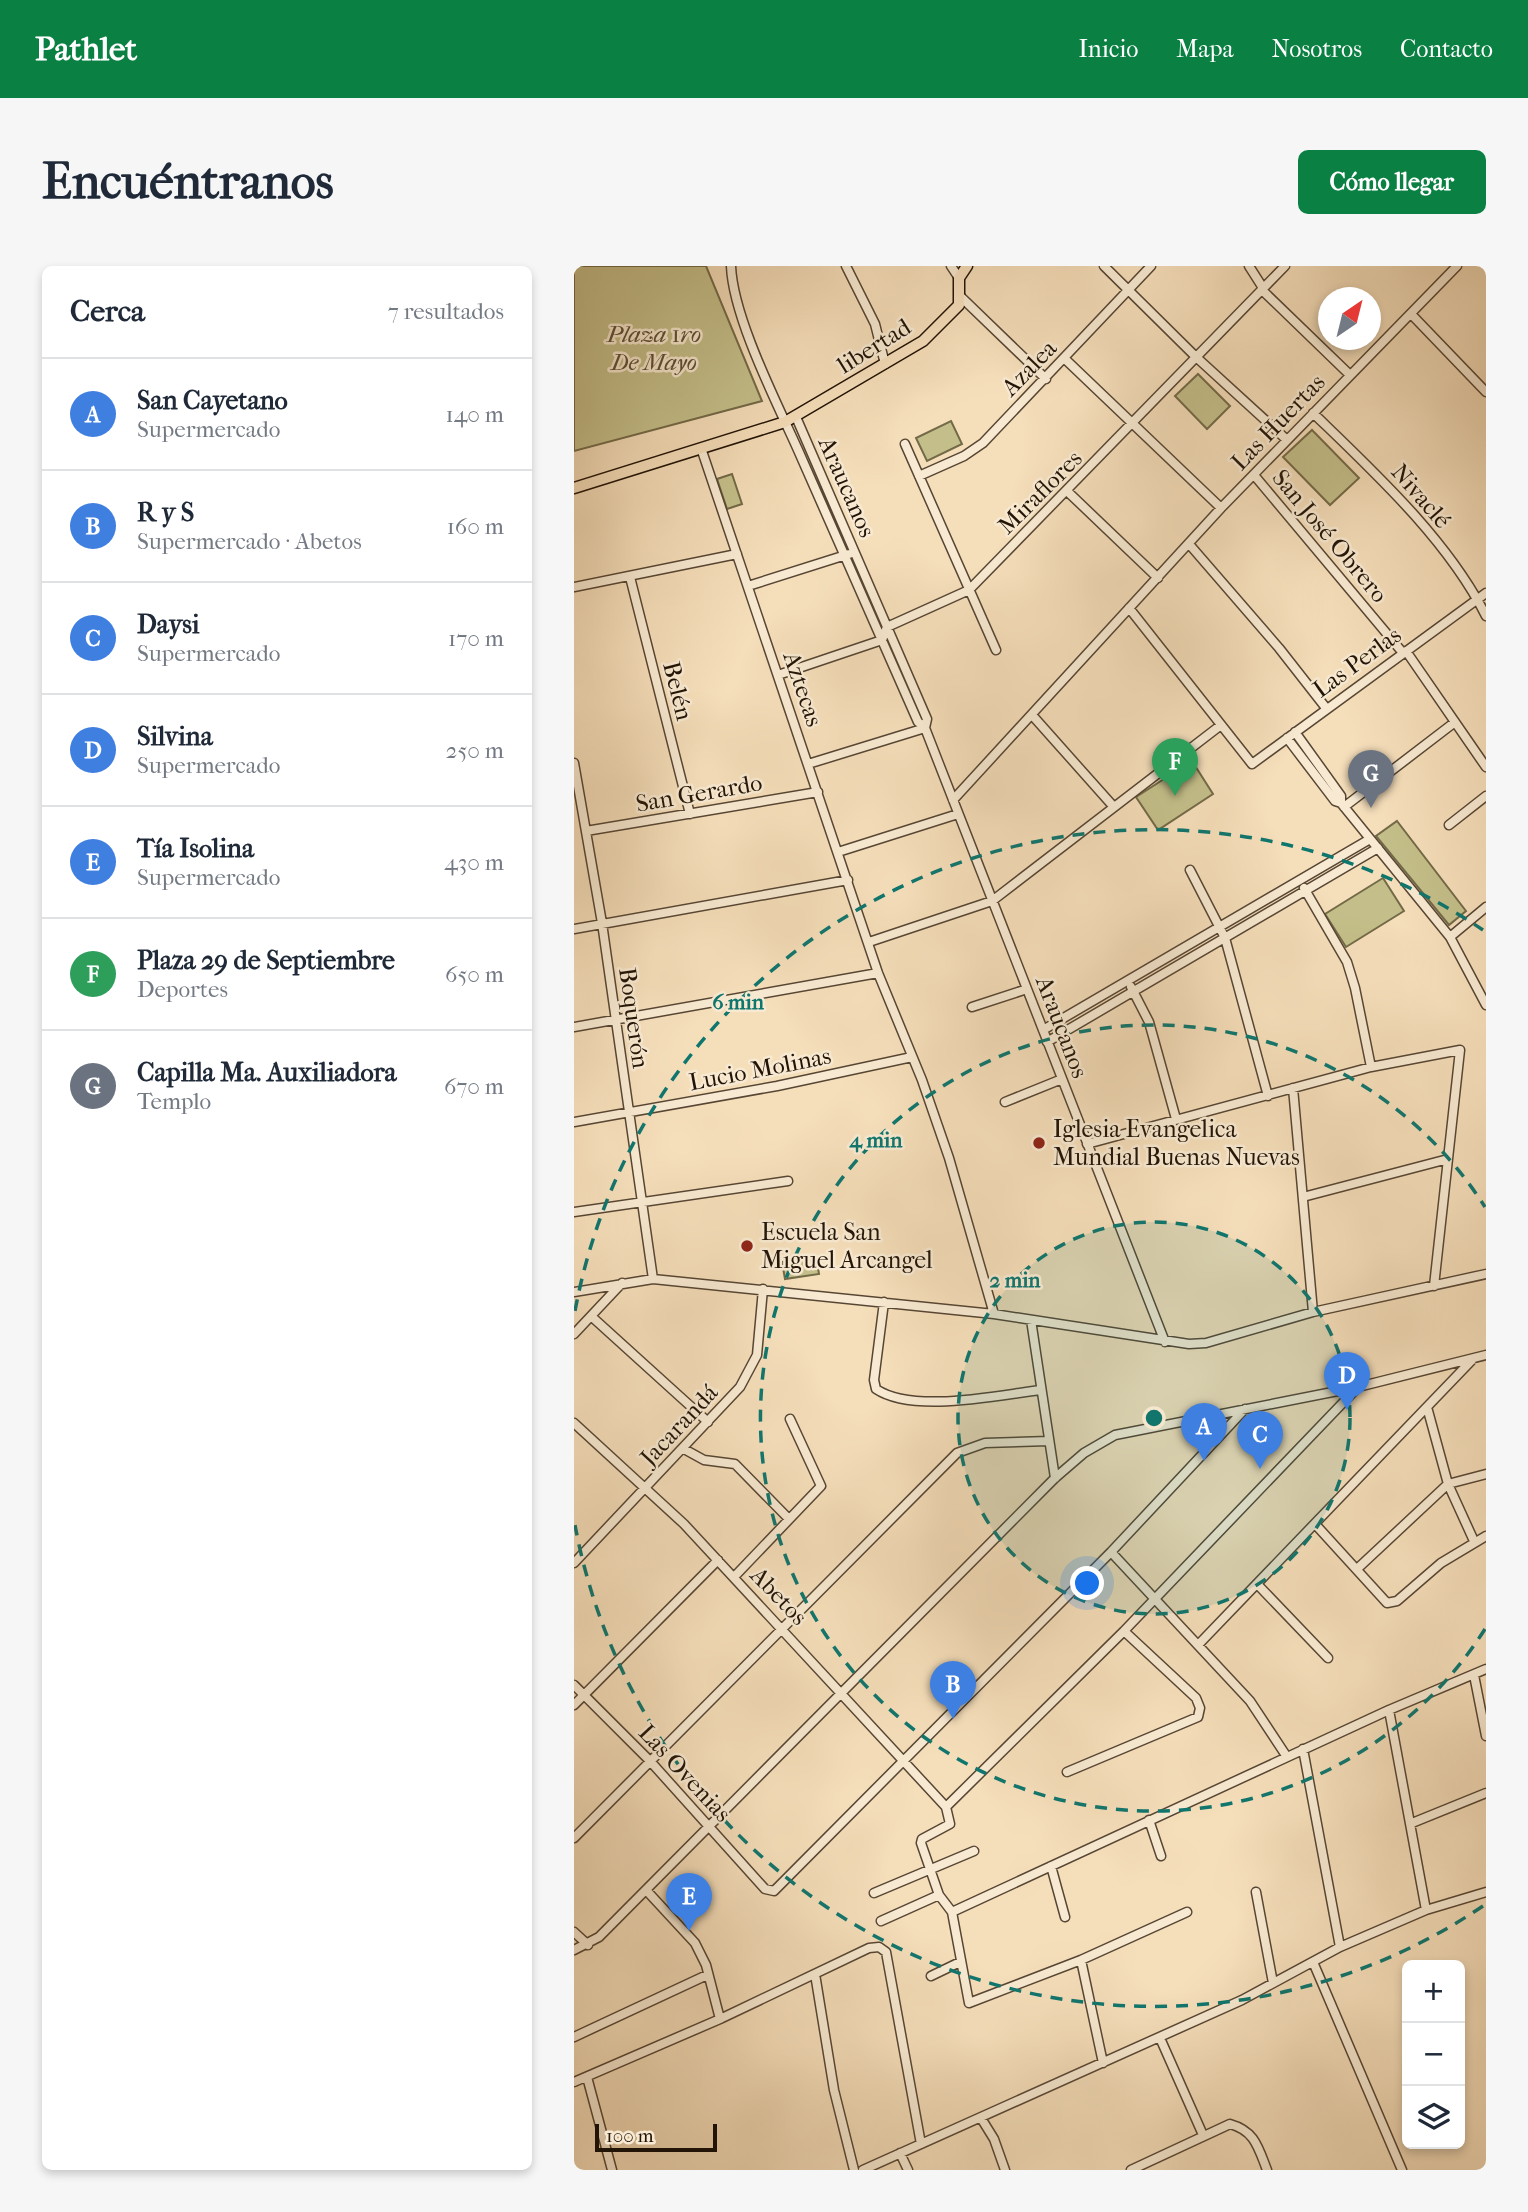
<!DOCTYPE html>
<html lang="es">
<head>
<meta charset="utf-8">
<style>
  body { margin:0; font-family:"IM FELL French Canon",serif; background:#f6f6f7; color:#1f2937 }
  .controls { position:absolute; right:21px; bottom:21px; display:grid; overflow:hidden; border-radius:10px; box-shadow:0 4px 10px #0003 }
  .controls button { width:63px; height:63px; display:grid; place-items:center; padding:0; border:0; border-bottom:2px solid #e0e1e3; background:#fff; color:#1f2937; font:35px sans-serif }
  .compass { position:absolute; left:744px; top:21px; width:63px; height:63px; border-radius:50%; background:#fff; box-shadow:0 4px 10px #0003; rotate:35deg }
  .scale { position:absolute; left:21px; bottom:18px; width:122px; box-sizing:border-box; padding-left:7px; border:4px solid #221407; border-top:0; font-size:19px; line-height:24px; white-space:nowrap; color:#221407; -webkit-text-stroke:5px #f8ead2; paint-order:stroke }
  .you { position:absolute; left:514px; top:1318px; width:24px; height:24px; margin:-18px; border:5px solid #fff; border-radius:50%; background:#1a73e8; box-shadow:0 0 0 10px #1a73e833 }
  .badge { display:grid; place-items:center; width:46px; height:46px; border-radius:50%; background:#0b8043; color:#fff; font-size:23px; font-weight:700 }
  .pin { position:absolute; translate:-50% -58px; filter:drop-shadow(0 2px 4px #0008) }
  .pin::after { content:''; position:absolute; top:37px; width:24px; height:21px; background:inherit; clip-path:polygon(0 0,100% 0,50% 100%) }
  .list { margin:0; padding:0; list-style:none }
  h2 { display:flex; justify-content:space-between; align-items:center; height:91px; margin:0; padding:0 28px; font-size:30px }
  h2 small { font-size:23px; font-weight:400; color:#747a83 }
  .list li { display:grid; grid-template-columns:46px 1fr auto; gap:21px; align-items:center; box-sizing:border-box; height:112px; padding:0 28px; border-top:2px solid #e0e1e3 }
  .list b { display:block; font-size:26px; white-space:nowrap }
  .list p { margin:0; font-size:23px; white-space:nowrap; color:#747a83 }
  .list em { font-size:23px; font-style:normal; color:#747a83 }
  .icon { flex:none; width:38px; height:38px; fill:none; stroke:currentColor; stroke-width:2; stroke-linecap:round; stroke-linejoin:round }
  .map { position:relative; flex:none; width:912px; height:1904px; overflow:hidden; border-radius:10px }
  header { display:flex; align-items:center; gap:42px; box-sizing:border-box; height:98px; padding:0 35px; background:#0b8043; color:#fff }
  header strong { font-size:33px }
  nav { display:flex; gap:38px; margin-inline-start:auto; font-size:24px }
  .intro { display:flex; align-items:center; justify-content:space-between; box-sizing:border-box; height:168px; padding:0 42px }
  h1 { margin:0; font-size:49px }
  .button { padding:18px 32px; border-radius:10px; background:#0b8043; color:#fff; font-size:24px; font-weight:700 }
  main { display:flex; gap:42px; padding:0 42px }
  aside { flex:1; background:#fff; border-radius:10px; box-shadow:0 4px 10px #0003 }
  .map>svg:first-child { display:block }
  .green { fill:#c4bf8a; stroke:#736a48; stroke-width:2 }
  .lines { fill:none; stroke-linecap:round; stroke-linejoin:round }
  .minor-casing { stroke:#574634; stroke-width:11 }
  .major-casing { stroke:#221407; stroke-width:13 }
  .minor { stroke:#f8ead2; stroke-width:8 }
  .major { stroke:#f5deba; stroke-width:10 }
  .ring { fill:none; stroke:#0f766e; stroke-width:3.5; stroke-dasharray:12 9 }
  .poi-dot { fill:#8f2418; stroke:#f8ead2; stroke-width:2.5 }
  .labels { text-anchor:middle; stroke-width:5; stroke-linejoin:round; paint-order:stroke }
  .park-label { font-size:24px; font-style:italic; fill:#5b5035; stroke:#f8ead2 }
  .street-label { font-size:24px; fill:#221407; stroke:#f8ead2 }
  .poi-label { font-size:24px; fill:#221407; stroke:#f8ead2; text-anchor:start }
  .centre { fill:#0f766e; stroke:#f8ead2; stroke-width:3.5 }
  .ring-label { font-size:21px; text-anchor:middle; font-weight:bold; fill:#0f766e; stroke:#f8ead2; stroke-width:5; stroke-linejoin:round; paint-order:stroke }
</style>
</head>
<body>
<header>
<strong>Pathlet</strong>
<nav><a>Inicio</a><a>Mapa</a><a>Nosotros</a><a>Contacto</a></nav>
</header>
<div class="intro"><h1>Encuéntranos</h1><a class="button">Cómo llegar</a></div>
<main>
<aside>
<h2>Cerca<small>7 resultados</small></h2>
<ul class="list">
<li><span class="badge" style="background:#3f7fe0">A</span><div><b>San Cayetano</b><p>Supermercado</p></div><em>140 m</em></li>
<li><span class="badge" style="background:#3f7fe0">B</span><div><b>R y S</b><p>Supermercado · Abetos</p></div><em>160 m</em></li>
<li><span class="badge" style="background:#3f7fe0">C</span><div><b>Daysi</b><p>Supermercado</p></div><em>170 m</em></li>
<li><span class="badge" style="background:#3f7fe0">D</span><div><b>Silvina</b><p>Supermercado</p></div><em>250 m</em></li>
<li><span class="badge" style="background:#3f7fe0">E</span><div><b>Tía Isolina</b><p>Supermercado</p></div><em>430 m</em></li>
<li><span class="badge" style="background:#2e9e5b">F</span><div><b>Plaza 29 de Septiembre</b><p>Deportes</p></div><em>650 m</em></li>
<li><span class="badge" style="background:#6b7280">G</span><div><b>Capilla Ma. Auxiliadora</b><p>Templo</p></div><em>670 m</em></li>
</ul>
</aside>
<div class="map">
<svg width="912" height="1904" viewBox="0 0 912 1904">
  <rect width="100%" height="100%" fill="#f5deba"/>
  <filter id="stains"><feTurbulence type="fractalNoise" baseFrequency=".00286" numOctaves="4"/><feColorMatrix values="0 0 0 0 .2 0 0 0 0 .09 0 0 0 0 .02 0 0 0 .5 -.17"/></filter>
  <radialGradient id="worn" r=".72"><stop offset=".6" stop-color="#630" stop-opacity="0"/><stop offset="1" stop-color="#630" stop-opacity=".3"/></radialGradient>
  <path class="green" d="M0,0h132l56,135 -188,50z
    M624,108l32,32 -23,23 -32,-33z
    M377,155l11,23 -35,17 -11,-23z
    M738,164l47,48 -29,27 -47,-48z
    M158,208l10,30 -15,5 -10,-30z
    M618,495l21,33 -55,36 -22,-33z
    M823,555l69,90 -17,14 -73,-89z
    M809,612l21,33 -58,36 -21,-33z
    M242,990l3,18 -34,5 -3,-17z"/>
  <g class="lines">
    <g class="minor-casing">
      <path id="minor" d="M157,0c2,51 45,135 67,184 40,90 80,181 120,272l6,4
        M272,0l29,58 10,40
        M377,0l8,12
        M530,0l91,90 92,84
        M675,0l14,22
        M688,24l88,85
        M387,31l85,82
        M838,49l74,77
        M491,93l156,149
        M739,147c61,59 135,127 173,203
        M222,151l131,302 -2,9 240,614
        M331,178l91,206
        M127,182l177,525 44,107 27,78 45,156
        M680,209l149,178
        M345,210l45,-20 19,-13 168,-177
        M494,226l90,86
        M615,278l90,104 47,60
        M56,311l60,237
        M174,320l101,-32
        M0,321l163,-33
        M555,342l123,156 234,-171
        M832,385l80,116
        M204,409l104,-35 5,-13 82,-37 316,-324
        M458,449l81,91
        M721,466l46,64v7
        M713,472l48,63 6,2 109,134 36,68
        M0,497l28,160 51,356
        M234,498l117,-36
        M379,534l268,-292 236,-242
        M770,541l111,-85
        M875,559l37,-29
        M12,565l232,-39
        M264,586l120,-38
        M616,604l35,68 43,158
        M730,622l43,74 8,26 16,79
        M0,663l274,-49
        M876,671l36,-30
        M295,676l123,-41 229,-176
        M557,721l18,35 27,97
        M398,741l55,-18
        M0,761l304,-54
        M469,764l327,-191
        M473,776l331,-194
        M719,822l20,224
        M431,836l57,-23
        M0,856l203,-36 135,-29
        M513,878l284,-77 89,-17 -26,236
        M729,931l145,-38
        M0,946l214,-31
        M0,1026l79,-13 341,35 195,30 17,-1 107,-31 173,-38
        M310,1036l-10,78 2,9c37,25 122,6 165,1
        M17,1050l117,106
        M457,1054l24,158
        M0,1068l48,-51
        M853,1141l21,77 26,57
        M0,1157l110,101 262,283 4,17 -28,15 -1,4 18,52 13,17 17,91 112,-43 106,-48
        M110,1183l20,11 31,4 54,55
        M741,1258l72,79 10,-2 44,-38 45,-27
        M537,1286l139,149 37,56
        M0,1297l166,-176 17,-32 6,-66
        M783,1303l91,-85 38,-10
        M160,1311l87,-91 -31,-67
        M683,1318l71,74
        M624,1379l275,-286
        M900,1409l12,61
        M0,1419l76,76 115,128 9,2 337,-339 134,-143
        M0,1439l144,-145
        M815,1444l37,200
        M729,1483l37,198
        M493,1506l131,-55 2,-9 -4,-10 -72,-67
        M372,1541l178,-176 234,-244
        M575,1554l12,36
        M838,1557l74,-30
        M0,1572l383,-385 28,-10 64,-2
        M477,1600l14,51
        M72,1624l49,53 11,22 14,54
        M682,1626l17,91
        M300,1627l100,-42
        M378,1646l437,-202 97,-41
        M307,1655l58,-26
        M0,1666l14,13
        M0,1684l25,-13 456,-459 29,-25 31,-18 243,-48 128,-32
        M507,1694l22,103
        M739,1696l89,208
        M241,1708l19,116 20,80
        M357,1710l29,-14
        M0,1771l133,-62
        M586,1772l43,97
        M13,1811l25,93
        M0,1816l146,-63 149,-71 10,-1 7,5 35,192
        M407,1852l13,21 11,31
        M326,1887l8,17
        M289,1904l379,-170 98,-53 86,-37 60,-18
        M557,1904l99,-46c25,7 28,23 37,46"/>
    </g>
    <g class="major-casing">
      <path id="major" d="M0,222l211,-66 138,-81 36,-36v-27l8,-12"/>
    </g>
    <use href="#minor" class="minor"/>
    <use href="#major" class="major"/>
  </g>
  <circle cx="580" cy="1152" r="196" fill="#0f766e" fill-opacity=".12"/>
  <g class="ring">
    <circle cx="580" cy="1152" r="196"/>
    <path d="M911 1363A393 393 0 1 1 911 941"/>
    <path d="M909 1640A589 589 0 0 1 1 1259M1 1045A589 589 0 0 1 909 664"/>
  </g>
  <g class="poi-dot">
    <circle cx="465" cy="877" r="7"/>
    <circle cx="173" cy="980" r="7"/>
  </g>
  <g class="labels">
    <g class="park-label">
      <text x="80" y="76">Plaza 1ro<tspan x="80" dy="28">De Mayo</tspan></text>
    </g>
    <g class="street-label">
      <text transform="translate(300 80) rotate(-32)" y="8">libertad</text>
      <text transform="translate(455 102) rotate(-46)" y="8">Azalea</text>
      <text transform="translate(704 156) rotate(-46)" y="8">Las Huertas</text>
      <text transform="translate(273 221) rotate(66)" y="8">Araucanos</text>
      <text transform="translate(466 226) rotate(-45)" y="8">Miraflores</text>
      <text transform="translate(847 230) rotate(49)" y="8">Nivaclé</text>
      <text transform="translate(756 270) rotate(50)" y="8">San José Obrero</text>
      <text transform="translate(783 396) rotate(-36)" y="8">Las Perlas</text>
      <text transform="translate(229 423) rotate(71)" y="8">Aztecas</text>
      <text transform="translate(104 425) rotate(76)" y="8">Belén</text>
      <text transform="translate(125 527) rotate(-10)" y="8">San Gerardo</text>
      <text transform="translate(60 752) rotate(82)" y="8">Boquerón</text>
      <text transform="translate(488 761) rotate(69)" y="8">Araucanos</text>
      <text transform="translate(186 803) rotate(-11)" y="8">Lucio Molinas</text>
      <text transform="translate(105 1159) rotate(-47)" y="8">Jacarandá</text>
      <text transform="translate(205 1330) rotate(46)" y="8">Abetos</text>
      <text transform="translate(111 1507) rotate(47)" y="8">Las Ovenias</text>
    </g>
    <g class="poi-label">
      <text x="479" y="871">Iglesia Evangelica<tspan x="479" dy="28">Mundial Buenas Nuevas</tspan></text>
      <text x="187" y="974">Escuela San<tspan x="187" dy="28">Miguel Arcangel</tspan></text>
    </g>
  </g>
  <circle cx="580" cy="1152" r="10" class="centre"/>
  <g class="ring-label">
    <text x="164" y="743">6 min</text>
    <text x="302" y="881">4 min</text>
    <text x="441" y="1021">2 min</text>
  </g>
  <rect width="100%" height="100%" filter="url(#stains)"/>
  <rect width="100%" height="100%" fill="url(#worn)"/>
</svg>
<div class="controls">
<button>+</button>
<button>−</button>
<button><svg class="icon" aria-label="layers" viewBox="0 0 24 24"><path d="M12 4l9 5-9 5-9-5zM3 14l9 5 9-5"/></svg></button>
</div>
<svg class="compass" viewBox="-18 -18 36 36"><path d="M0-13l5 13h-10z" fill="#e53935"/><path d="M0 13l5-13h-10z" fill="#747a83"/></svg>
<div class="scale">100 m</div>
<div class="you"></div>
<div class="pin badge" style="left:630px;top:1195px;background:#3f7fe0">A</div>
<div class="pin badge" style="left:379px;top:1453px;background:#3f7fe0">B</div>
<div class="pin badge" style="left:686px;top:1203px;background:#3f7fe0">C</div>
<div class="pin badge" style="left:773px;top:1144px;background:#3f7fe0">D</div>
<div class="pin badge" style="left:115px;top:1665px;background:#3f7fe0">E</div>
<div class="pin badge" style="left:601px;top:530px;background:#2e9e5b">F</div>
<div class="pin badge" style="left:797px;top:542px;background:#6b7280">G</div>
</div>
</main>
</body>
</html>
